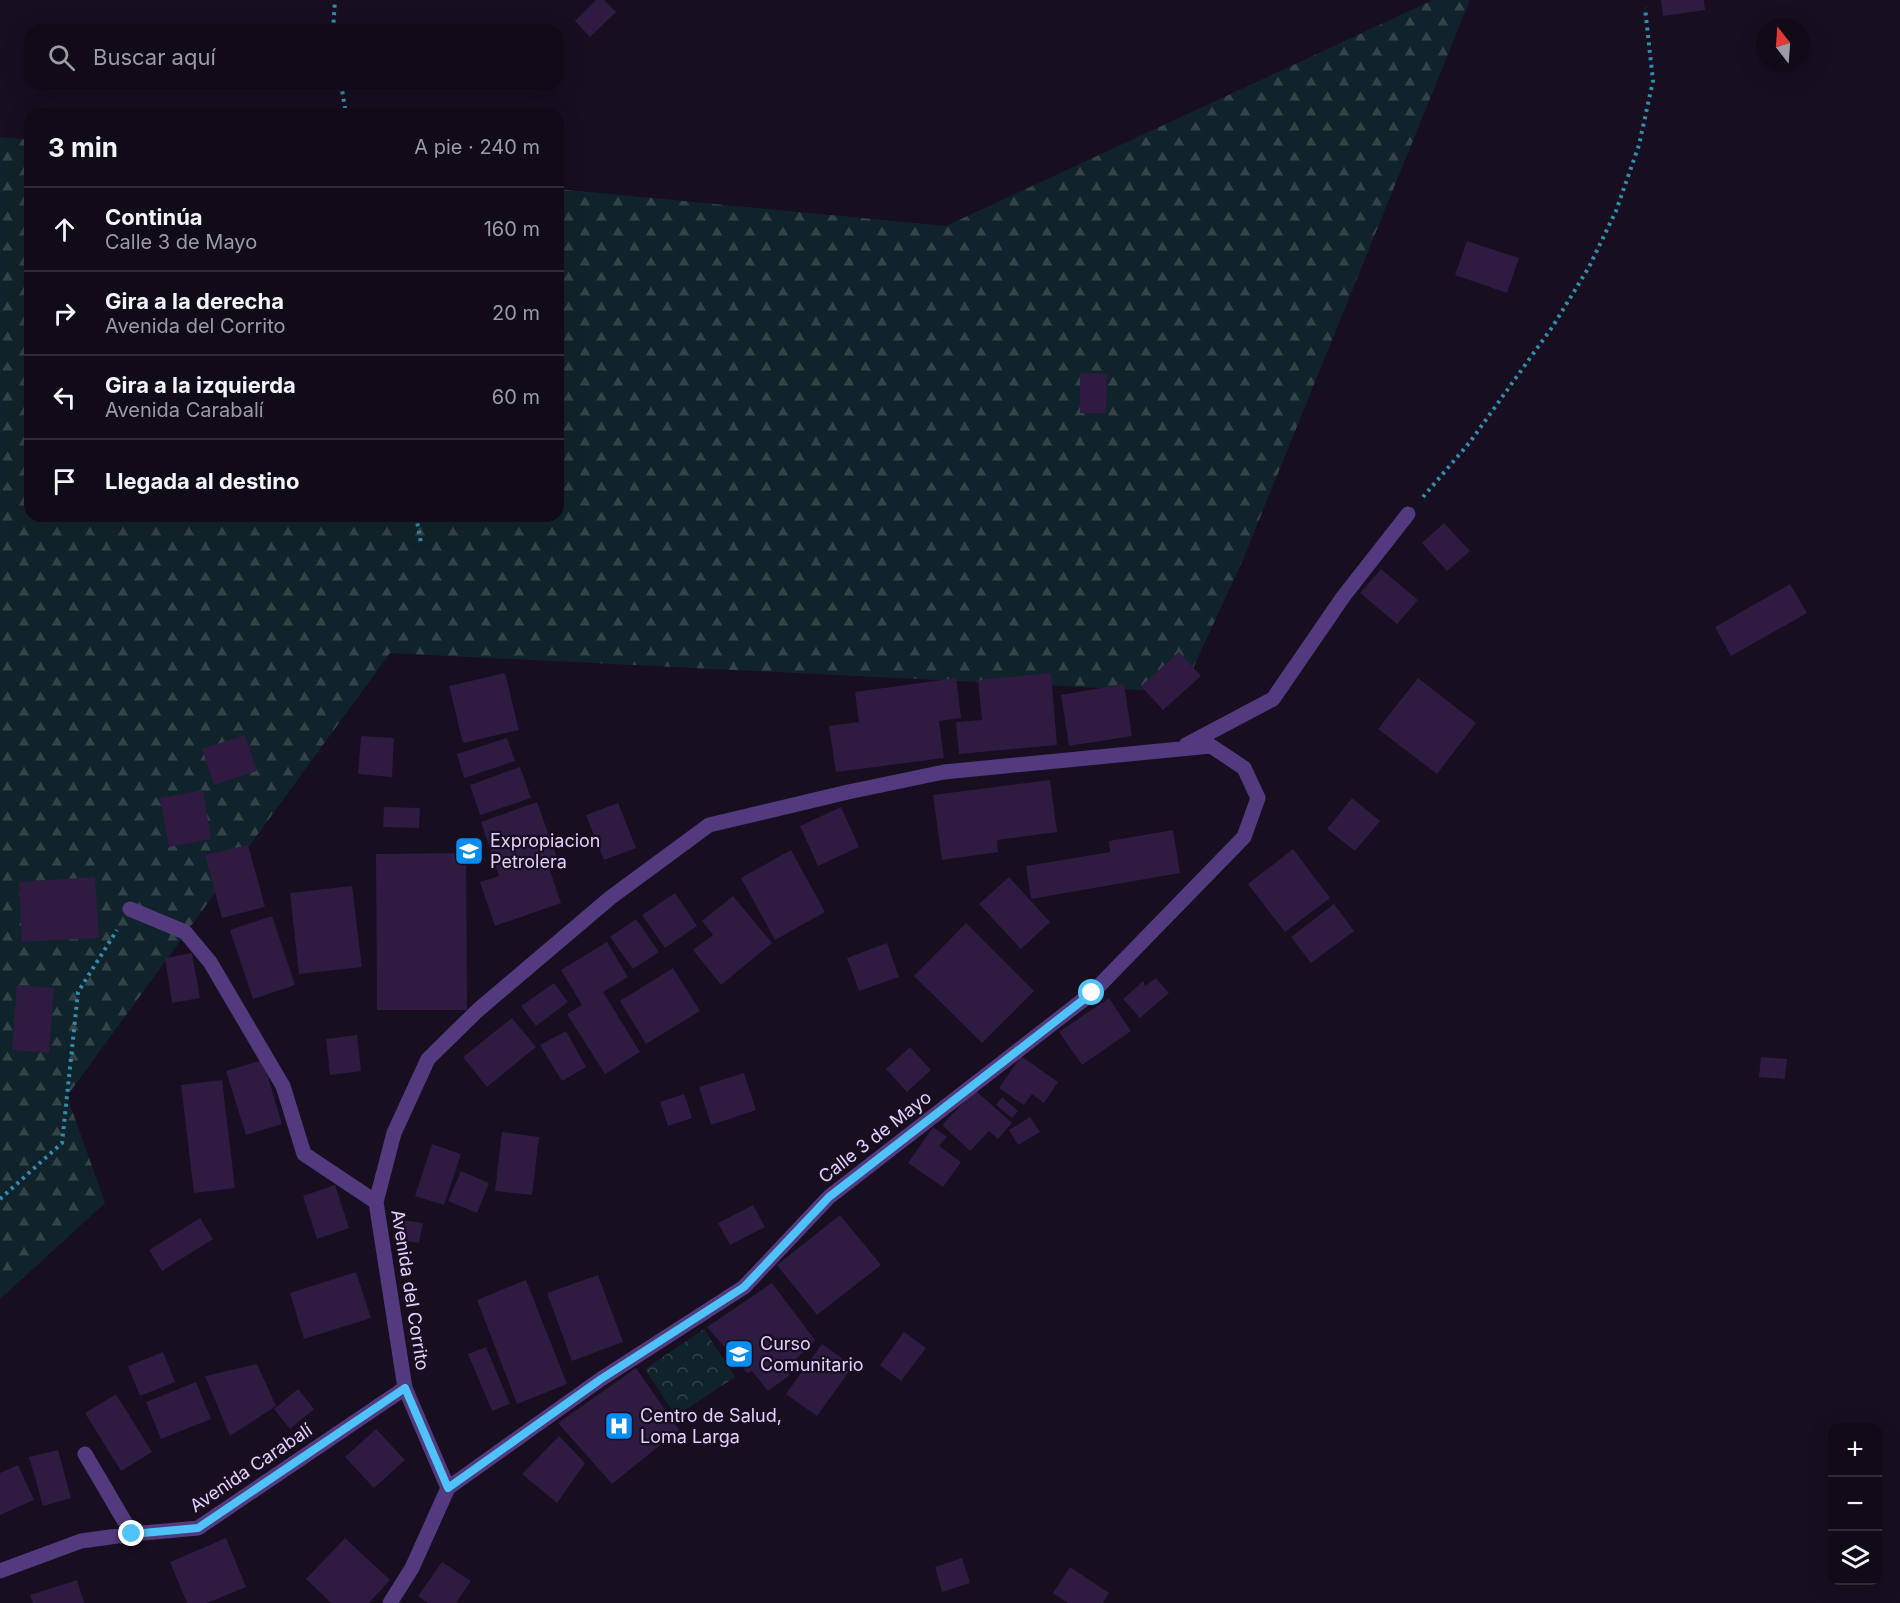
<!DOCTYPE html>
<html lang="es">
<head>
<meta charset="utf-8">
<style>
  body { margin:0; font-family:Inter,sans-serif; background:#1a1321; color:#f1f3f6 }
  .controls { position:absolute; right:18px; bottom:18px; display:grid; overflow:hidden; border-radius:12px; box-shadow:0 6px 24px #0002 }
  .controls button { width:54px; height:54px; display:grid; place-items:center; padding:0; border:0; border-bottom:2px solid #302b37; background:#110a18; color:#f1f3f6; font:30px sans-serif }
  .compass { position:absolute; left:1756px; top:18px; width:54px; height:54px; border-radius:50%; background:#110a18; box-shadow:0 6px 24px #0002; rotate:343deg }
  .stop { position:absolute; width:18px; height:18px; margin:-14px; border:4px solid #4fc3f7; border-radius:50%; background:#fff }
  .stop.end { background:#4fc3f7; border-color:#fff; box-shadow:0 2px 6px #0008 }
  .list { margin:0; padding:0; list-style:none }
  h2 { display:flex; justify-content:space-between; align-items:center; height:78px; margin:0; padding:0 24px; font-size:26px }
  h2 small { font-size:20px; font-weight:400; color:#9c9aa2 }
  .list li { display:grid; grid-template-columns:39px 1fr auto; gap:18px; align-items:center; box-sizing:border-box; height:84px; padding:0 24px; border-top:2px solid #302b37 }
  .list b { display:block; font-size:22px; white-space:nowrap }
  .list p { margin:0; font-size:20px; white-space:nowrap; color:#9c9aa2 }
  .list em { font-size:20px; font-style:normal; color:#9c9aa2 }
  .icon { flex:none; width:33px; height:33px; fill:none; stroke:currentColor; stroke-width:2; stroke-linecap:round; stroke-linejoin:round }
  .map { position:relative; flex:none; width:1900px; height:1603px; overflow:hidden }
  .search { position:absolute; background:#110a18; box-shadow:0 6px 24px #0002; left:24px; top:24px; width:540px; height:66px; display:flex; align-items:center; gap:15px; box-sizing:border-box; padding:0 21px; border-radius:18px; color:#9c9aa2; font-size:22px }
  .panel { position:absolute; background:#110a18; box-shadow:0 6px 24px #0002; left:24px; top:108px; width:540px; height:414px; border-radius:18px }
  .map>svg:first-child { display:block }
  .forest { fill:url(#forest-firs) }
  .park { fill:url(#park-crowns) }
  .building { fill:#2f1a41 }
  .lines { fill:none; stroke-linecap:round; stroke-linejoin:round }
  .path { stroke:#318daf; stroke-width:4; stroke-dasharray:3 4.5; stroke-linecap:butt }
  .street { stroke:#533a7e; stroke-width:15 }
  .route { stroke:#4fc3f7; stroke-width:8 }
  .labels { text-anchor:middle; stroke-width:4.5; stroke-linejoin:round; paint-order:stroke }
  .poi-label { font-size:18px; fill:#e3cefe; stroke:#170e20; text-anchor:start }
  .street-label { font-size:18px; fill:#e3cefe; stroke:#170e20 }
</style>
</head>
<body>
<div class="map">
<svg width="1900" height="1603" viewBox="0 0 1900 1603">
  <defs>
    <pattern id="forest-firs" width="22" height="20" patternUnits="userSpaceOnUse" patternTransform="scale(1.5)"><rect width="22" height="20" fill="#11232a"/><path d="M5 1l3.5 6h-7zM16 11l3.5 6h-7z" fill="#34424a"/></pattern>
    <pattern id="park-crowns" width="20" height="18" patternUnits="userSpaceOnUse" patternTransform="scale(1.5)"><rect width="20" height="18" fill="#11232a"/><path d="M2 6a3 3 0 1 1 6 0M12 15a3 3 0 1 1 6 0" fill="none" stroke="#34424a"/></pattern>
  </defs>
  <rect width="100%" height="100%" fill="#170e20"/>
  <path class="forest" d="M1433,0h37l-228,562 -60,130 -792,-39 -323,443 38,107 -105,96v-1162l30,3v376h528v-327l388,37z"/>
  <path class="park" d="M704,1329l31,48 -59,39 -31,-47z"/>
  <path class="building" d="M596,0h8l12,12 -26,25 -15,-16z
    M1661,0h43l1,10 -42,6z
    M1467,241l52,17 -12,35 -52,-18z
    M1080,373l27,1 -1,39h-26z
    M1444,523l26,28 -23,20 -25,-28z
    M1381,569l37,31 -21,24 -37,-31z
    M1790,584l17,29 -76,43 -16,-29z
    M1179,652l22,24 -38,34 -22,-24z
    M505,673l14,57 -56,13 -14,-57z
    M1051,673l6,72 -98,9 -3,-32 26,-2 -4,-40z
    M956,678l5,40 -22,3 5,37 -108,14 -7,-46 30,-4 -4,-30z
    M1418,678l58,45 -39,51 -59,-45z
    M1124,684l8,52 -63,10 -8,-51z
    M245,735l12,36 -43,14 -12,-36z
    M361,736l33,2 -2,39 -34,-3z
    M507,738l8,23 -51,17 -7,-24z
    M520,767l11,31 -51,17 -10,-30z
    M1050,780l7,52 -60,8 1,12 -56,8 -9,-65z
    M203,790l8,49 -42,8 -9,-49z
    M1352,798l28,23 -25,30 -28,-22z
    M537,802l20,56 -10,4 14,41 -66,23 -15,-44 19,-6 -18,-54z
    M618,803l18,45 -32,12 -18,-45z
    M384,807l36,1 -1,20 -36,-1z
    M841,807l18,40 -41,19 -18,-40z
    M1173,830l7,43 -149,26 -5,-33 84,-14 -1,-11z
    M248,845l17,62 -43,11 -17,-63z
    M1293,849l37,49 -45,34 -37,-48z
    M791,850l34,62 -50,28 -34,-62z
    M466,853l1,157h-90l-1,-156z
    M95,877l4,61 -77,4 -3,-60z
    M1009,877l41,45 -29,27 -42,-45z
    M352,886l10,81 -63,7 -9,-81z
    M675,893l22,33 -32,22 -23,-33z
    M733,896l39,47 -51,42 -28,-35 20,-15 -11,-14z
    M1334,904l20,27 -43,32 -20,-26z
    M272,916l23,69 -42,14 -23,-69z
    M636,919l23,33 -26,17 -23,-32z
    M966,923l68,68 -52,52 -68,-67z
    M607,942l21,35 -25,15 37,60 -35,22 -38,-60 15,-9 -21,-35z
    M887,943l12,34 -40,14 -12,-33z
    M192,953l8,45 -28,5 -7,-45z
    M673,968l27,43 -54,33 -26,-43z
    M1156,978l13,15 -29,25 -17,-19 20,-18 2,5z
    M554,983l14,19 -32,24 -15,-20z
    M17,985l37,3 -5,65 -37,-3z
    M1109,998l22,33 -49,34 -23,-33z
    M512,1018l24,29 -49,40 -24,-30z
    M566,1031l20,36 -24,14 -22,-36z
    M357,1035l4,36 -31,4 -4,-36z
    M910,1047l21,23 -24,22 -21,-23z
    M1021,1056l37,26 -14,21 -12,-9 -8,11 -25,-17z
    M1761,1057l26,2 -2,20 -26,-2z
    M263,1060l19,64 -36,11 -20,-64z
    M744,1073l12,37 -45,15 -12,-38z
    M222,1080l13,108 -41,5 -13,-108z
    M975,1090l37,33 -14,16 -9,-8 -19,20 -28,-26z
    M684,1094l8,24 -24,8 -8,-24z
    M1002,1097l16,14 -6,7 -16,-13z
    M1030,1117l10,15 -22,13 -9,-15z
    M933,1127l14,10 -8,9 22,16 -18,25 -35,-24z
    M502,1132l37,5 -7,58 -37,-4z
    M432,1144l29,10 -17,51 -29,-9z
    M461,1171l28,12 -12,30 -29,-12z
    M335,1185l14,43 -32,11 -14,-43z
    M753,1205l12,22 -35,18 -12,-22z
    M840,1215l41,50 -64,50 -40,-50z
    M200,1218l13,21 -51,32 -13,-21z
    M402,1220l21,3 -4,20 -20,-3z
    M356,1272l15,46 -67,21 -14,-46z
    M598,1275l25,67 -51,19 -25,-68z
    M526,1280l41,104 -50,20 -40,-104z
    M772,1283l43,57 -29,29 4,6 -22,16 -16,-20 -5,2 -40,-46z
    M904,1332l22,16 -25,33 -21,-16z
    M822,1344l31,22 -36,50 -31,-22z
    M486,1347l24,57 -18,7 -24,-57z
    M163,1352l12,30 -35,14 -12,-30z
    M257,1364l19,42 -46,30 -25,-60z
    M636,1368l43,62 -67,54 -54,-61z
    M196,1382l15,37 -50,20 -15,-37z
    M298,1389l16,20 -24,20 -16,-20z
    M116,1394l36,58 -31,19 -36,-58z
    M376,1429l29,31 -31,28 -29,-31z
    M559,1436l26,27 -28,40 -35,-29z
    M58,1450l13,48 -28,8 -14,-49z
    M18,1465l16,35 -34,15v-42z
    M226,1538l20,49 -39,16h-20l-17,-41z
    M345,1538l45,42 -21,23h-38l-25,-24z
    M962,1558l8,25 -28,9 -7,-25z
    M442,1562l29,19 -15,22h-28l-10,-7z
    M1070,1567l39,26 -6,10h-35l-15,-10z
    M77,1580l7,23h-51l-3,-8z"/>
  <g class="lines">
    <path class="path" d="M333,30l2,-30
      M341,84l5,30
      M1423,497l47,-55 83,-116 36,-59 27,-56 23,-66 14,-64 -8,-73
      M416,516l5,27
      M0,1199l62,-56 16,-151 39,-62"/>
    <path class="street" d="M1186,745l87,-46 70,-102 65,-83
      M130,909l55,23 25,30 73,124 21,68 72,48 29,186 43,100
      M376,1202l18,-69 34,-74 50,-49 132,-112 99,-73 139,-33 96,-20 267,-26 33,22 14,30 -14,39 -152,156 -263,204 -85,90 -143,92 -153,109
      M85,1454l47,80
      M0,1571l81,-30 51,-7 66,-6 207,-140
      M390,1603l22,-35 36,-80"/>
  </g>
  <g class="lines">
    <path class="route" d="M132,1534l66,-6 207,-140 43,100 153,-109 143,-92 85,-90 263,-204"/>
  </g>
  <defs>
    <g id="school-square" transform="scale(1.5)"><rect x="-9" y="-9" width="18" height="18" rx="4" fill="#078cf1" stroke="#170e20"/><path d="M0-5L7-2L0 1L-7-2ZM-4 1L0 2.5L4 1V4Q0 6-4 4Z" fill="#fff"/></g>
    <g id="hospital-square" transform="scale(1.5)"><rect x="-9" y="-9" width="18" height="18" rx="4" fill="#078cf1" stroke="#170e20"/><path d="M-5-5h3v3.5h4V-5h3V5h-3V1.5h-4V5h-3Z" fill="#fff"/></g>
  </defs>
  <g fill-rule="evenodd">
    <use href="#school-square" x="469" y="851"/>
    <use href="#school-square" x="739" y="1354"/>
    <use href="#hospital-square" x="619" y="1426"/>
  </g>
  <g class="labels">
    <g class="poi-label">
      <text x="490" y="847">Expropiacion<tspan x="490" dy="21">Petrolera</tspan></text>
      <text x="760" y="1350">Curso<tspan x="760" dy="21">Comunitario</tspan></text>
      <text x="640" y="1422">Centro de Salud,<tspan x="640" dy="21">Loma Larga</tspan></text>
    </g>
    <g class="street-label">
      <text transform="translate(875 1137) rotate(-38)" y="6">Calle 3 de Mayo</text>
      <text transform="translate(410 1290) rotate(81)" y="6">Avenida del Corrito</text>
      <text transform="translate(251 1468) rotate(-34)" y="6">Avenida Carabalí</text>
    </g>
  </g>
</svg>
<div class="controls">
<button>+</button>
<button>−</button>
<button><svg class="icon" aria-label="layers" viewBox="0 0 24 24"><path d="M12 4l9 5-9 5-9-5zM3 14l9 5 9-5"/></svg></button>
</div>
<svg class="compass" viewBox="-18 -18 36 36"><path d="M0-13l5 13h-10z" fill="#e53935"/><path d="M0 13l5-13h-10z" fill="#9c9aa2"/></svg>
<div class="stop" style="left:1092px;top:993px"></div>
<div class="stop end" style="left:132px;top:1534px"></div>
<div class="search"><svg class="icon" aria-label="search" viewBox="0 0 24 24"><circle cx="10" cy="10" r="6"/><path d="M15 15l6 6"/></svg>Buscar aquí</div>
<section class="panel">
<h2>3 min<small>A pie · 240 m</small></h2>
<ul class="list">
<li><svg class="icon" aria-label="ahead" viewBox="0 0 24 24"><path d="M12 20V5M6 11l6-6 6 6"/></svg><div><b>Continúa</b><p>Calle 3 de Mayo</p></div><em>160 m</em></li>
<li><svg class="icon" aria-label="right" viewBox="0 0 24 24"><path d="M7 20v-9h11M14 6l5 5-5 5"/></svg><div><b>Gira a la derecha</b><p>Avenida del Corrito</p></div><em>20 m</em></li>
<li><svg class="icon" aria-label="left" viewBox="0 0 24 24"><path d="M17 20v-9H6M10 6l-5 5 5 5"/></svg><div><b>Gira a la izquierda</b><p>Avenida Carabalí</p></div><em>60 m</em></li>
<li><svg class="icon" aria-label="arrive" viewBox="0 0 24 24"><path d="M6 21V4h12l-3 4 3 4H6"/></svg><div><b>Llegada al destino</b></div></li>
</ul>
</section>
</div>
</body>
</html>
